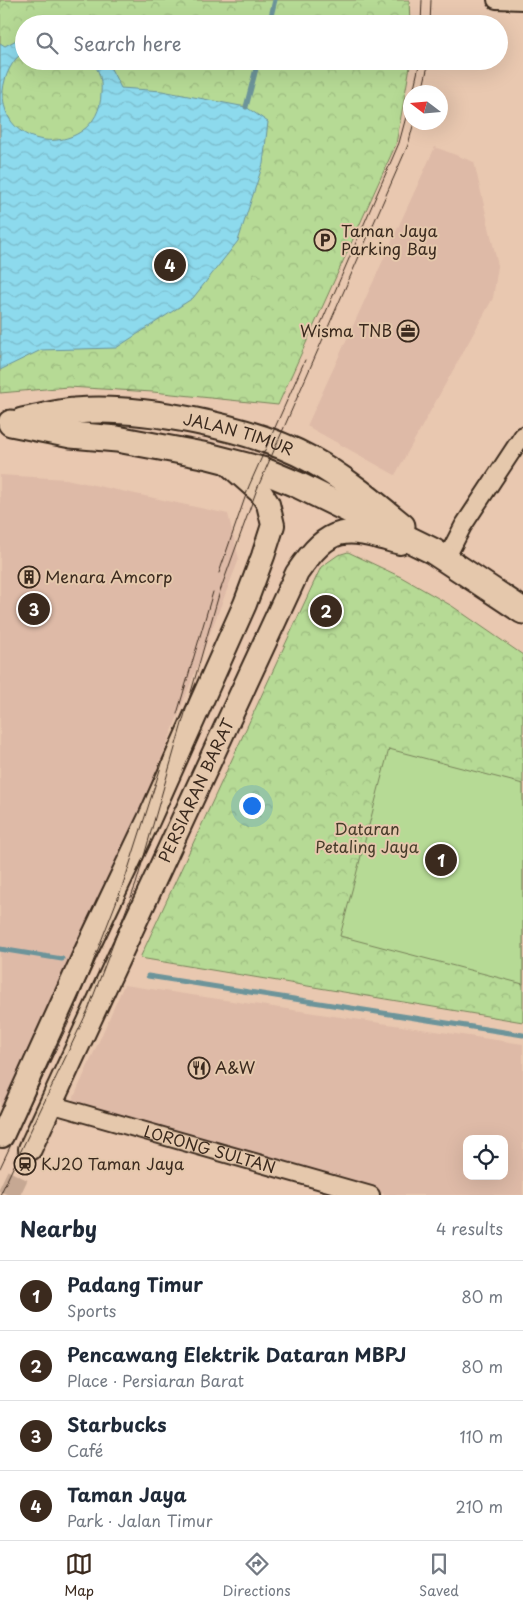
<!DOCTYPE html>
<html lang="en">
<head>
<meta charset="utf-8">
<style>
  body { margin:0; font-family:"Playpen Sans",sans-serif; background:#f2f2f3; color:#1f2937 }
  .controls { position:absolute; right:15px; bottom:15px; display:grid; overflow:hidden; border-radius:10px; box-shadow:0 5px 20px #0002 }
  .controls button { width:45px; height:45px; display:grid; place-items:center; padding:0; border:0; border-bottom:1px solid #e0e1e3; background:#fff; color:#1f2937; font:25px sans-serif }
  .compass { position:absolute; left:403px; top:85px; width:45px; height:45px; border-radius:50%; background:#fff; box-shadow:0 5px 20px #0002; rotate:286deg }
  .you { position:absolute; left:251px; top:805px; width:18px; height:18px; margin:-12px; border:4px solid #fff; border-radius:50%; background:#1a73e8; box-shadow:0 0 0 8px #1a73e833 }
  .badge { display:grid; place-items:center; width:32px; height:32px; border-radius:50%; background:#3b2a1e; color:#fff; font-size:16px; font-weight:700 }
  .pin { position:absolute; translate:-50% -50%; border:2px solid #fff; box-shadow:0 1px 5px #0006 }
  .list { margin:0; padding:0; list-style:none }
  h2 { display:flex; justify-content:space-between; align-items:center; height:65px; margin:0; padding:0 20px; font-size:21px }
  h2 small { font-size:16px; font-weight:400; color:#747a83 }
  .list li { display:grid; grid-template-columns:32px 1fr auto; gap:15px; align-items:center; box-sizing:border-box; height:70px; padding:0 20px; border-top:1px solid #e0e1e3 }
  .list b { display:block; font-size:19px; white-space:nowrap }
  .list p { margin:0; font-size:16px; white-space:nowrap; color:#747a83 }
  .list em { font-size:16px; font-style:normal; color:#747a83 }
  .icon { flex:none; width:28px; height:28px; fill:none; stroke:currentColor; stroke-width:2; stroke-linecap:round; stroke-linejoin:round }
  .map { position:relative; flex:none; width:523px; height:1195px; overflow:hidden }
  .search { position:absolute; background:#fff; box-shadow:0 5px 20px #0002; left:15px; right:15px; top:15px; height:55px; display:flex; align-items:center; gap:12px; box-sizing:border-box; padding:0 18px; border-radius:28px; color:#747a83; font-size:19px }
  .sheet { height:345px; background:#fff }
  nav { display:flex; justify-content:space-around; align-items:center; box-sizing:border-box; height:70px; border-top:1px solid #e0e1e3; background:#fff; font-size:14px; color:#747a83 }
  nav a { display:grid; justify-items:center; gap:2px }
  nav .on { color:#3b2a1e }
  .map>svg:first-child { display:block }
  .built { fill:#debaa7; fill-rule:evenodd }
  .forest { fill:url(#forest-crowns); stroke:#78825a }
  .garden { fill:#b6da95; stroke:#78825a }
  .water { fill:url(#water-waves); stroke:#6c949a }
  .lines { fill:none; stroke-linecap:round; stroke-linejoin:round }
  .stream { stroke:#6c949a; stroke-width:5 }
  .secondary-tunnel { stroke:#c6a893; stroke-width:22; stroke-dasharray:22 11; stroke-linecap:butt }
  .street-casing { stroke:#3b2a1e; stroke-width:20 }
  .secondary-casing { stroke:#3b2a1e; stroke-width:26 }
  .primary-casing { stroke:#3b2a1e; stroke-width:29 }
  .street { stroke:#e5c8ac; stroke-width:16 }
  .secondary { stroke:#e5c8ac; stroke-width:22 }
  .primary { stroke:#e5c8ac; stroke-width:25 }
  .tram { stroke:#3b2a1e; stroke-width:1 }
  .labels { text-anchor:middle; stroke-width:4; stroke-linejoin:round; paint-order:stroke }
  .poi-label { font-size:16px; fill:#3b2a1e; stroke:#e5c8ac; text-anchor:start }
  .street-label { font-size:16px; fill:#3b2a1e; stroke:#e5c8ac }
  .park-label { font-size:16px; fill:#473c2a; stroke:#e5c8ac }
</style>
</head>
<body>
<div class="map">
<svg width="523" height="1195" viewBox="0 0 523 1195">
  <defs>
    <pattern id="forest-crowns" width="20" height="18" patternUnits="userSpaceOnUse" patternTransform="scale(1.25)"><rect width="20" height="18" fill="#b6da95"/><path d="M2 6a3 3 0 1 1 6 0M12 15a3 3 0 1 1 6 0" fill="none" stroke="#9dbb80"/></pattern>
    <pattern id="water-waves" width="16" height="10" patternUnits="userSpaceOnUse" patternTransform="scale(1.25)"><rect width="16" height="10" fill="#8ddaed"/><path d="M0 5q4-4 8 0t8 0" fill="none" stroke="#7bbbcb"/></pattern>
  </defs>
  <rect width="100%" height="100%" fill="#e9c8b0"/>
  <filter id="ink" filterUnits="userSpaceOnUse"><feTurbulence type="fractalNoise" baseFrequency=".02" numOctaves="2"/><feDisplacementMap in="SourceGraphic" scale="10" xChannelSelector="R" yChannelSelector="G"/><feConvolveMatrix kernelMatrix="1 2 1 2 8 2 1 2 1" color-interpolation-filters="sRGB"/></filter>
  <g filter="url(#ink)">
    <path class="built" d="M435,147l39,15 24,104 -5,32 -98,177 -88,-49z
      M0,475l66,4 162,35 11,45 -111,285 -128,282z
      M124,985l399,59v151h-135l-318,-89zM467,1139h37v37h-37z"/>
    <path class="forest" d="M0,0h409l1,24h-386v37h387l-15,83 -118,261 -125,-13 -85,-5 -68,6z
      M348,552l53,25 51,29 71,49v367l-383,-64 181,-391 17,-12z"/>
    <path class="garden" d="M389,749l134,35v200l-183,-48z"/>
    <path class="water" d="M24,36v16c-12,7 -20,25 -21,39 -2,67 98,64 98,2 1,-12 -1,-23 -10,-32h16l14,27 41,3 84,16 22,15 -5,42 -25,77 -45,57 -77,50 -75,2 -41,20v-327l5,3z"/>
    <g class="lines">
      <path class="stream" d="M269,24l6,-24
        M246,107l12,-46
        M0,949l62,10
        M148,976l375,59"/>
      <path class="secondary-tunnel" d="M8,1195l22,-46"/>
      <g class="street-casing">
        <g id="street">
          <path d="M496,0l27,1"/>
          <path d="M446,559l17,-33 60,-91"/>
          <path id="s1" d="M50,1104l321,91"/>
        </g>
      </g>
      <g class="secondary-casing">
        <g id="secondary">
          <path d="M2,1136l85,-187 62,-130 96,-215 18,-48 10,-31 -5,-21 -7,-11 -36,-32"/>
          <path id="s2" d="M30,1149l267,-576c35,-51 49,-45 103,-30"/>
        </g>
      </g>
      <g class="primary-casing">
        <g id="primary">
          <path id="s3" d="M22,421c17,-3 35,-9 52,-10 66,-6 177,16 236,48 33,18 63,43 92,67"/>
          <path d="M11,423l60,12 46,4 91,17 54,14 36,15 135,66 90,60"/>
        </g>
      </g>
      <use href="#street" class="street"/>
      <use href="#secondary" class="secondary"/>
      <use href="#primary" class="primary"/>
      <path class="tram" d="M421,24l1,-24
        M430,24l1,-24
        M413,92l7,-31
        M422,92l7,-31
        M316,335l83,-192 11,-41
        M219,573l30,-87 56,-126
        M177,714l36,-122
        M0,1168l74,-157 50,-129 43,-134
        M0,1195l88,-185 48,-126 84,-293 37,-102 151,-344 6,-23"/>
    </g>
  </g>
  <defs>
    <g id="parking-ring" transform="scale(1.125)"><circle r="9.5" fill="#e5c8ac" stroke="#3b2a1e" stroke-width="1.5"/><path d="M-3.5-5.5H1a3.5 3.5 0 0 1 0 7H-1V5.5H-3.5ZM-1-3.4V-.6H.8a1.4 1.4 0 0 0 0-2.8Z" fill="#3b2a1e"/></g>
    <g id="office-ring" transform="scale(1.125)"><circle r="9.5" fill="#e5c8ac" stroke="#3b2a1e" stroke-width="1.5"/><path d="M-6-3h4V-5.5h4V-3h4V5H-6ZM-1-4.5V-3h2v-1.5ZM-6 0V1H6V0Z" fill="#3b2a1e"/></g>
    <g id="building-ring" transform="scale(1.125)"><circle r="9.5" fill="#e5c8ac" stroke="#3b2a1e" stroke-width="1.5"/><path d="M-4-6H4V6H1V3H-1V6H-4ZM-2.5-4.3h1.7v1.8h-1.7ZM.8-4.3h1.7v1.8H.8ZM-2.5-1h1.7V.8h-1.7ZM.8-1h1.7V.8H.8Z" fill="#3b2a1e"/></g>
    <g id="restaurant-ring" transform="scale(1.125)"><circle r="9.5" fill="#e5c8ac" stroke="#3b2a1e" stroke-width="1.5"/><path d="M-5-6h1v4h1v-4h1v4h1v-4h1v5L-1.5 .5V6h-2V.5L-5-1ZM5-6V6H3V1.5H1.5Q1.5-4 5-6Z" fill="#3b2a1e"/></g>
    <g id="station-ring" transform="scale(1.125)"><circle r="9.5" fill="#e5c8ac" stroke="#3b2a1e" stroke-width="1.5"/><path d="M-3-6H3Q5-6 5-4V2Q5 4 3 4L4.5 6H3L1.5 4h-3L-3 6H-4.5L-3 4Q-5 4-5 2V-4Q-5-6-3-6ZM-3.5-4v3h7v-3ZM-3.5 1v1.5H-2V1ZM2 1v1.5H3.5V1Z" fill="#3b2a1e"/></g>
  </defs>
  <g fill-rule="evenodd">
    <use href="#parking-ring" x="325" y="240"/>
    <use href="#office-ring" x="408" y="331"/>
    <use href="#building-ring" x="29" y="577"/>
    <use href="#restaurant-ring" x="199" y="1068"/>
    <use href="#station-ring" x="25" y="1164"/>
  </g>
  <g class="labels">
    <g class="poi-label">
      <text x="341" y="237">Taman Jaya<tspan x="341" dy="18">Parking Bay</tspan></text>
      <text x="392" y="337" text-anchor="end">Wisma TNB</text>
      <text x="45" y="583">Menara Amcorp</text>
      <text x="215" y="1074">A&amp;W</text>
      <text x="41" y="1170">KJ20 Taman Jaya</text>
    </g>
    <g class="street-label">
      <text dy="6" stroke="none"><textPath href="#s3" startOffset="220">JALAN TIMUR</textPath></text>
      <text dy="6" stroke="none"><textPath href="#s2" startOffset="395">PERSIARAN BARAT</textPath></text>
      <text dy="6" stroke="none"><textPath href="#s1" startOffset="166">LORONG SULTAN</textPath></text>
    </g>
    <g class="park-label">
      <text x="367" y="835">Dataran<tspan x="367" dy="18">Petaling Jaya</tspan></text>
    </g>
  </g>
</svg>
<div class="controls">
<button><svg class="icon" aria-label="locate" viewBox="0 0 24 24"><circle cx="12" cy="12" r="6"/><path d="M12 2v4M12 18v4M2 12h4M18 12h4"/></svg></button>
</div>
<svg class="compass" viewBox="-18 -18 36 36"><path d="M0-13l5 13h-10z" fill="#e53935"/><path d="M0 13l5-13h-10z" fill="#747a83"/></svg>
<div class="you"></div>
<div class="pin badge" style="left:441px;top:860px">1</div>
<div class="pin badge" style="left:326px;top:611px">2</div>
<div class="pin badge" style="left:34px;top:609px">3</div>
<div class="pin badge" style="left:170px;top:265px">4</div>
<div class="search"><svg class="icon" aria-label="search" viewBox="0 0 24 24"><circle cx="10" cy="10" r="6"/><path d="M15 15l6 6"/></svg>Search here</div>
</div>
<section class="sheet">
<h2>Nearby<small>4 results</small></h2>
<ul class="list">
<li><span class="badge">1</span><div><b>Padang Timur</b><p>Sports</p></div><em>80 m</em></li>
<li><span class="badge">2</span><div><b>Pencawang Elektrik Dataran MBPJ</b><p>Place · Persiaran Barat</p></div><em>80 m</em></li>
<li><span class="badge">3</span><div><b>Starbucks</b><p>Café</p></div><em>110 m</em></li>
<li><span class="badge">4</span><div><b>Taman Jaya</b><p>Park · Jalan Timur</p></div><em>210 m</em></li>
</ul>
</section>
<nav>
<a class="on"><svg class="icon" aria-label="map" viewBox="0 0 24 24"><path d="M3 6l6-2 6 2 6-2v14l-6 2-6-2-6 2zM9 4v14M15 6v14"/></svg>Map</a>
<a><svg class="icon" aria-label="directions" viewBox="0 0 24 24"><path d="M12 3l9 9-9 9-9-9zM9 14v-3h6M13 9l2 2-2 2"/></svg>Directions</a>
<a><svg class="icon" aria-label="saved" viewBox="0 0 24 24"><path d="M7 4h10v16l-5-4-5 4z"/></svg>Saved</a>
</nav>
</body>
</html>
